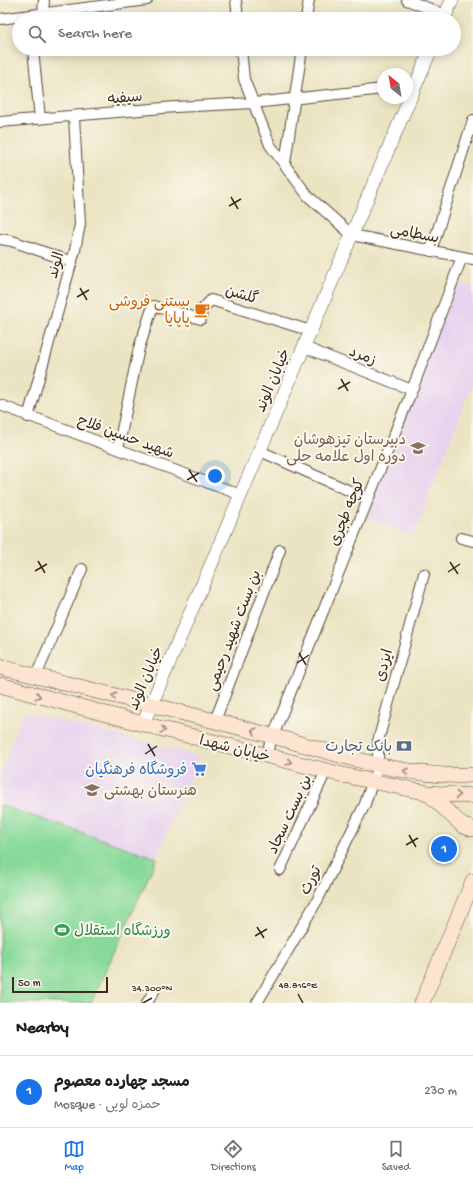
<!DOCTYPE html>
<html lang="en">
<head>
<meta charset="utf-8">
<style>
  body { margin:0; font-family:"Gochi Hand","Playpen Sans Arabic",sans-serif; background:#f6f6f6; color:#202124 }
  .compass { position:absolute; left:377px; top:68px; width:36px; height:36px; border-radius:50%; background:#fff; box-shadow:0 2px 10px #0003; rotate:329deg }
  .scale { position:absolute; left:12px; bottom:10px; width:96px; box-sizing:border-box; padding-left:4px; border:2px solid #3b2a1e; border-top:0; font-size:11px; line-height:14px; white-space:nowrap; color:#3b2a1e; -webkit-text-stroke:3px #fbf7ec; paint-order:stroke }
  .you { position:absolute; left:215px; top:476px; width:14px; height:14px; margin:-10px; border:3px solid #fff; border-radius:50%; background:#1a73e8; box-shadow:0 0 0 6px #1a73e833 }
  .badge { display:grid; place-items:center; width:26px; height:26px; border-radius:50%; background:#1a73e8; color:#fff; font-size:13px; font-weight:700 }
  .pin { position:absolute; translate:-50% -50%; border:2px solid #fff; box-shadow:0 1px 4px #0006 }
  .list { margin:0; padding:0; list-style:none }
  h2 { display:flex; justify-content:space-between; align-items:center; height:52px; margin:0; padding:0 16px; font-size:17px }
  h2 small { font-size:13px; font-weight:400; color:#757577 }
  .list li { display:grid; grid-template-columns:26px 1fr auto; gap:12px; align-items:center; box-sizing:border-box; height:72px; padding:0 16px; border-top:1px solid #e0e0e0 }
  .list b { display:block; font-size:15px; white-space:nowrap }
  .list p { margin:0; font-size:13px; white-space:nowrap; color:#757577 }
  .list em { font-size:13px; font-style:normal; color:#757577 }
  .icon { flex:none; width:22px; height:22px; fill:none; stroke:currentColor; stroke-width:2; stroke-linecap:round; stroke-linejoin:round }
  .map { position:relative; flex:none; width:473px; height:1003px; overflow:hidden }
  .search { position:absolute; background:#fff; box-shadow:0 2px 10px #0003; left:12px; right:12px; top:12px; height:44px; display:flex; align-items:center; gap:10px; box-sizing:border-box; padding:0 14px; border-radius:22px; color:#757577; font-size:15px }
  .sheet { height:124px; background:#fff }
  nav { display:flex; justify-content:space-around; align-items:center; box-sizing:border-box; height:56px; border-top:1px solid #e0e0e0; background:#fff; font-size:11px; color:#757577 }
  nav a { display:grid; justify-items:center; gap:2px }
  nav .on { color:#1a73e8 }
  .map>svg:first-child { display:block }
  .built { fill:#e7d2ef }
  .green { fill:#89da9a; stroke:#62825c }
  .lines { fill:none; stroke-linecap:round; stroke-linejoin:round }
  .minor-casing { stroke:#554637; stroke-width:12 }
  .tertiary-casing { stroke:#554637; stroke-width:14 }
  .secondary-casing { stroke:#554637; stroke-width:16 }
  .minor { stroke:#fff; stroke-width:10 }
  .tertiary { stroke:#fff; stroke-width:13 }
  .secondary { stroke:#fde4d1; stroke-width:15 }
  .oneway { stroke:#9c8778 }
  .ticks { fill:none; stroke:#3b2a1e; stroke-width:1.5 }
  .labels { text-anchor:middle; stroke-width:4; stroke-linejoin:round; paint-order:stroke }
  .street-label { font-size:15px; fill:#3b2a1e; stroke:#fbf7ec }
  .food-label { font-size:15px; fill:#c56008; stroke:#fbf7ec; text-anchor:end }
  .education-label { font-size:15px; fill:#785e54; stroke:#fbf7ec; text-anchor:end }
  .service-label { font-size:15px; fill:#4e5e75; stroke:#fbf7ec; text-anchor:end }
  .shop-label { font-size:15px; fill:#366cbe; stroke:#fbf7ec; text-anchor:end }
  .leisure-label { font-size:15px; fill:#27864d; stroke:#fbf7ec; text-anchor:start }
  .ticks-label { font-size:10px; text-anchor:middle; fill:#3b2a1e; stroke:#fbf7ec; stroke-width:4; stroke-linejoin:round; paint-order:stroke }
</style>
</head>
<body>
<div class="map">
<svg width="473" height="1003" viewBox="0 0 473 1003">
  <rect width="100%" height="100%" fill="#fbf7ec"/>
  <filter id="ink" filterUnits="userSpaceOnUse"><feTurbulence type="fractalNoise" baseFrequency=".025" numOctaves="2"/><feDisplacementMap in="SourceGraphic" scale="8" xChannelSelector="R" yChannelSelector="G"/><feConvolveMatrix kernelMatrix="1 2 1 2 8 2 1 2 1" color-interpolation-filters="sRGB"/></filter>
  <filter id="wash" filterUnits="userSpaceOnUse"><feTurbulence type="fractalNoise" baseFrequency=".012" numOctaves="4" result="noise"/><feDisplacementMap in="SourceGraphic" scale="16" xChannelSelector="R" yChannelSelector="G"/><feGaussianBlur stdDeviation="0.9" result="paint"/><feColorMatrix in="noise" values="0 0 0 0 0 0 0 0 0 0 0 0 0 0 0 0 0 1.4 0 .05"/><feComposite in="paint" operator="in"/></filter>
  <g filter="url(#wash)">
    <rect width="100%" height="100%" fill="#ebe4c3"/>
    <path class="built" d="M459,282l14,5v94l-60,156 -52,-22z
      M24,712l175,44 -42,101 -157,-52v-30z"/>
    <path class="green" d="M0,805l157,53 -66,145h-91z"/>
  </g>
  <g filter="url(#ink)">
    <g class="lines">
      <g class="minor-casing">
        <path id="minor" d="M236,0l2,19
          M407,0l39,15
          M43,14l1,-14
          M0,19l147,-19
          M306,19l3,-19
          M33,49l7,70
          M241,49l3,30 26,66 38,51 44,39 121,24
          M0,122l175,-15 79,-4 129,-14
          M285,163l17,-114
          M0,239l12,2 60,21
          M431,251l42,-131
          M304,347l108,43
          M0,405l241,90
          M28,417l47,-167 5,-26 -6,-107
          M118,449l21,-101 14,-42 48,13 1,-9 9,-10 100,31
          M260,451l108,48
          M461,538l12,3
          M36,676l46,-107
          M215,721l65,-171
          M265,756l147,-366 50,-133
          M280,870l46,-99
          M147,1003l7,-12
          M257,1003l61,-104 47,-95 13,-39v-24l46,-167"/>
      </g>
      <g class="tertiary-casing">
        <path id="tertiary" d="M444,19l8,-19
          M143,724l288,-675"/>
      </g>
      <g class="secondary-casing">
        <path id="secondary" d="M0,667c91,23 182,45 272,69 66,17 132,43 201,39
          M0,685l143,39 200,51 85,18 45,3
          M428,793l35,33 10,3
          M422,1003l51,-122"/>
      </g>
      <use href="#minor" class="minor"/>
      <use href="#tertiary" class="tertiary"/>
      <use href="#secondary" class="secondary"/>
    </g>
    <defs><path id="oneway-chevron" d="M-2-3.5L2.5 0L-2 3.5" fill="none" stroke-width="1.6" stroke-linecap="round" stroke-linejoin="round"/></defs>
    <g class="oneway">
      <use href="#oneway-chevron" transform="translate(38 696) rotate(15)"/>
      <use href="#oneway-chevron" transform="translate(114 696) rotate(-166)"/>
      <use href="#oneway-chevron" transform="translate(163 730) rotate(15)"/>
      <use href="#oneway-chevron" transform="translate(254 731) rotate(-166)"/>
      <use href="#oneway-chevron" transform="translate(289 762) rotate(14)"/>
      <use href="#oneway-chevron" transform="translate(406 771) rotate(-169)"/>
      <use href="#oneway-chevron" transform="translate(458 795) rotate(4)"/>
    </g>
  </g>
  <path class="ticks" d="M231,197l7,12M229,206l12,-7M80,288l7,12M77,297l12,-7M341,379l7,12M338,389l12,-7M189,470l8,12M187,480l12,-7M38,561l7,12M450,562l8,12M35,571l12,-7M448,572l12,-8M299,653l7,12M297,663l12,-8M148,744l7,12M145,754l12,-8M409,835l7,12M406,845l12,-7M257,927l7,11M255,936l12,-7M298,994l5,9M143,1003l9,-5"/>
  <defs>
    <g id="cafe-bare" transform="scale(1.2)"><path d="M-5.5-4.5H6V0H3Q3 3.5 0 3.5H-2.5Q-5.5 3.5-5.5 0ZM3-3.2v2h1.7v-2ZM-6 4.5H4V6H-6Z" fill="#e8710a" stroke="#fbf7ec" stroke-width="2.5" paint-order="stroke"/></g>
    <g id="school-bare" transform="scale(1.2)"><path d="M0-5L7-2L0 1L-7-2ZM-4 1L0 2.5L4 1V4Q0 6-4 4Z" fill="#8d6e63" stroke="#fbf7ec" stroke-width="2.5" paint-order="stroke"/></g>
    <g id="bank-bare" transform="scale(1.2)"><path d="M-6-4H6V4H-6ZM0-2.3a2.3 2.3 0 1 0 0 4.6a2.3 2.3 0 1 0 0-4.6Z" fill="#5c6f8a" stroke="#fbf7ec" stroke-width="2.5" paint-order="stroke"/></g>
    <g id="supermarket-bare" transform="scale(1.2)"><path d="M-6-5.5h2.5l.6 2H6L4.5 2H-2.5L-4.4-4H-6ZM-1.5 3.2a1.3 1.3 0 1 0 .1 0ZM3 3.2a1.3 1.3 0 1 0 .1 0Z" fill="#3f7fe0" stroke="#fbf7ec" stroke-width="2.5" paint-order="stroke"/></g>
    <g id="stadium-bare" transform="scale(1.2)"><path d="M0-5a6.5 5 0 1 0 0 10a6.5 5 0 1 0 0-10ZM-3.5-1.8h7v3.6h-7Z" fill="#2e9e5b" stroke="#fbf7ec" stroke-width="2.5" paint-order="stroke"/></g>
  </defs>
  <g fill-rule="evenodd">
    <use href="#cafe-bare" x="202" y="310"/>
    <use href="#school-bare" x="418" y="448"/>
    <use href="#bank-bare" x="404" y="746"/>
    <use href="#supermarket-bare" x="199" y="769"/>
    <use href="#school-bare" x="92" y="790"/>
    <use href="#stadium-bare" x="62" y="930"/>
  </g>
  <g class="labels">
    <g class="street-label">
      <text transform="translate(125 97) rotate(-5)" y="5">سیفیه</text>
      <text transform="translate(415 233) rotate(11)" y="5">بسطامی</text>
      <text transform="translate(55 265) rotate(-74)" y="5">الوند</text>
      <text transform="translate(242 294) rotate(17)" y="5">گلشن</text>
      <text transform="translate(363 355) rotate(22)" y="5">زمرد</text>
      <text transform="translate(272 380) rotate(-67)" y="5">خیابان الوند</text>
      <text transform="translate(126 436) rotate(20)" y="5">شهید حسین فلاح</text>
      <text transform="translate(346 512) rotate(-68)" y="5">کوچه طجری</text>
      <text transform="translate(233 630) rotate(-69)" y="5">بن بست شهید رحیمی</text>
      <text transform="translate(383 665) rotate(-75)" y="5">ایزدی</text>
      <text transform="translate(145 678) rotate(-67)" y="5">خیابان الوند</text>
      <text transform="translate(235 748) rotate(14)" y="5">خیابان شهدا</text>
      <text transform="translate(289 814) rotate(-65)" y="5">بن بست سجاد</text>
      <text transform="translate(310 880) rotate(-63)" y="5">تورث</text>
    </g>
    <g class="food-label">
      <text x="190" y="306">بستنی فروشی<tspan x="190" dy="17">پاپایا</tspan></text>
    </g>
    <g class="education-label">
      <text x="406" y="444">دبیرستان تیزهوشان<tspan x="406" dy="17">دوره اول علامه حلی</tspan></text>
      <text x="104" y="795" text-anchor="start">هنرستان بهشتی</text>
    </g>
    <g class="service-label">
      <text x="392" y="751">بانک تجارت</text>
    </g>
    <g class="shop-label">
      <text x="187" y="774">فروشگاه فرهنگیان</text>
    </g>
    <g class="leisure-label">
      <text x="74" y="935">ورزشگاه استقلال</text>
    </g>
  </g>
  <g class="ticks-label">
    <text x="298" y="988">48.816°E</text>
    <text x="152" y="991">34.300°N</text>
  </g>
</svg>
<svg class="compass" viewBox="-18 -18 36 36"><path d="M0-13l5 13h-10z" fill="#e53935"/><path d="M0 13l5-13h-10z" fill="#757577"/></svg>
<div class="scale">50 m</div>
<div class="you"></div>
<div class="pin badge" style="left:444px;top:849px">1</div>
<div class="search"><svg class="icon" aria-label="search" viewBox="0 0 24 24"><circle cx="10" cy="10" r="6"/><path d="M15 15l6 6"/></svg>Search here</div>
</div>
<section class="sheet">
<h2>Nearby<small></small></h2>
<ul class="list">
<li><span class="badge">1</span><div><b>مسجد چهارده معصوم</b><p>Mosque · حمزه لویی</p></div><em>230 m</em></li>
</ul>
</section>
<nav>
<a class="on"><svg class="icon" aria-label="map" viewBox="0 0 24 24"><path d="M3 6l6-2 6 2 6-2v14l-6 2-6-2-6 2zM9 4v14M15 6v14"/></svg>Map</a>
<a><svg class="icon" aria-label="directions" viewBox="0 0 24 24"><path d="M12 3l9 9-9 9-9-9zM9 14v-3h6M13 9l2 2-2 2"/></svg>Directions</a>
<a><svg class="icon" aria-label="saved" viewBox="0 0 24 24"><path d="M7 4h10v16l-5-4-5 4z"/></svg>Saved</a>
</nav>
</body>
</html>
